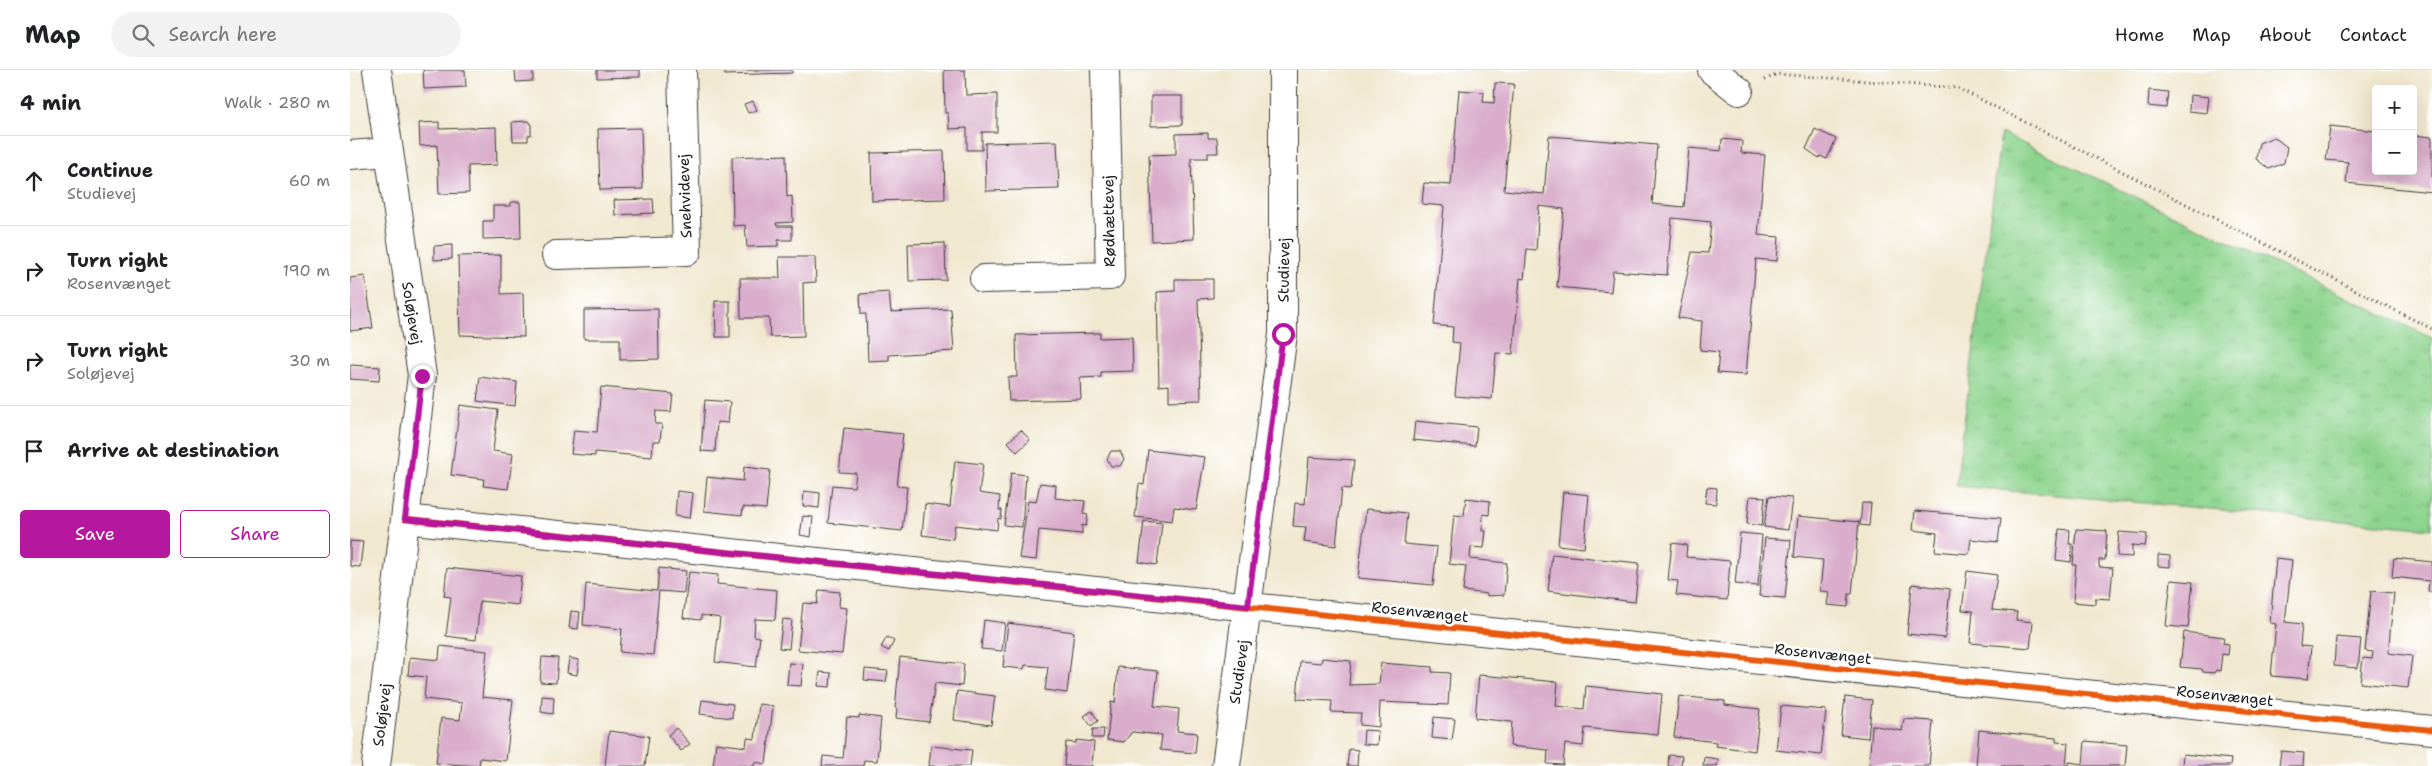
<!DOCTYPE html>
<html lang="en">
<head>
<meta charset="utf-8">
<style>
  body { margin:0; font-family:"Shantell Sans",sans-serif; background:#f2f2f2; color:#202124 }
  .controls { position:absolute; right:15px; top:15px; display:grid; overflow:hidden; border-radius:5px; box-shadow:0 5px 20px #0002 }
  .controls button { width:45px; height:45px; display:grid; place-items:center; padding:0; border:0; border-bottom:1px solid #e0e0e0; background:#fff; color:#202124; font:25px sans-serif }
  .stop { position:absolute; width:15px; height:15px; margin:-11px; border:4px solid #b5179e; border-radius:50%; background:#fff }
  .stop.end { background:#b5179e; border-color:#fff; box-shadow:0 1px 5px #0008 }
  .list { margin:0; padding:0; list-style:none }
  h2 { display:flex; justify-content:space-between; align-items:center; height:65px; margin:0; padding:0 20px; font-size:21px }
  h2 small { font-size:16px; font-weight:400; color:#757577 }
  .list li { display:grid; grid-template-columns:32px 1fr auto; gap:15px; align-items:center; box-sizing:border-box; height:90px; padding:0 20px; border-top:1px solid #e0e0e0 }
  .list b { display:block; font-size:19px; white-space:nowrap }
  .list p { margin:0; font-size:16px; white-space:nowrap; color:#757577 }
  .list em { font-size:16px; font-style:normal; color:#757577 }
  .actions { display:flex; gap:10px; padding:15px 20px }
  .actions a { flex:1; padding:11px 0; border:1px solid #b5179e; border-radius:5px; text-align:center; font-size:18px; color:#b5179e }
  .actions .main { background:#b5179e; color:#fff }
  .icon { flex:none; width:28px; height:28px; fill:none; stroke:currentColor; stroke-width:2; stroke-linecap:round; stroke-linejoin:round }
  .map { position:relative; flex:none; width:2082px; height:696px; overflow:hidden }
  header { display:flex; align-items:center; gap:30px; box-sizing:border-box; height:70px; padding:0 25px; background:#fff; border-bottom:1px solid #e0e0e0 }
  header strong { font-size:24px }
  nav { display:flex; gap:28px; margin-inline-start:auto; font-size:18px }
  .search { width:350px; height:45px; background:#f2f2f2; display:flex; align-items:center; gap:12px; box-sizing:border-box; padding:0 18px; border-radius:28px; color:#757577; font-size:19px }
  main { display:flex }
  aside { flex:1; background:#fff }
  .map>svg:first-child { display:block }
  .grass { fill:url(#grass-tufts); stroke:#547855 }
  .building { fill:#d9adcb }
  .lines { fill:none; stroke-linecap:round; stroke-linejoin:round }
  .minor-casing { stroke:#3c3b37; stroke-width:30 }
  .path { stroke:#3c3b37; stroke-width:3; stroke-dasharray:1 4; stroke-linecap:butt }
  .minor { stroke:#fff; stroke-width:28 }
  .cycleway-casing { stroke:#fff; stroke-width:9 }
  .cycleway { stroke:#e8590c; stroke-width:6 }
  .route { stroke:#b5179e; stroke-width:6 }
  .labels { text-anchor:middle; stroke-width:5; stroke-linejoin:round; paint-order:stroke }
  .street-label { font-size:15px; fill:#1c1c1c; stroke:#fff }
</style>
</head>
<body>
<header>
<strong>Map</strong>
<div class="search"><svg class="icon" aria-label="search" viewBox="0 0 24 24"><circle cx="10" cy="10" r="6"/><path d="M15 15l6 6"/></svg>Search here</div>
<nav><a>Home</a><a>Map</a><a>About</a><a>Contact</a></nav>
</header>
<main>
<aside>
<h2>4 min<small>Walk · 280 m</small></h2>
<ul class="list">
<li><svg class="icon" aria-label="ahead" viewBox="0 0 24 24"><path d="M12 20V5M6 11l6-6 6 6"/></svg><div><b>Continue</b><p>Studievej</p></div><em>60 m</em></li>
<li><svg class="icon" aria-label="right" viewBox="0 0 24 24"><path d="M7 20v-9h11M14 6l5 5-5 5"/></svg><div><b>Turn right</b><p>Rosenvænget</p></div><em>190 m</em></li>
<li><svg class="icon" aria-label="right" viewBox="0 0 24 24"><path d="M7 20v-9h11M14 6l5 5-5 5"/></svg><div><b>Turn right</b><p>Soløjevej</p></div><em>30 m</em></li>
<li><svg class="icon" aria-label="arrive" viewBox="0 0 24 24"><path d="M6 21V4h12l-3 4 3 4H6"/></svg><div><b>Arrive at destination</b></div></li>
</ul>
<div class="actions"><a class="main">Save</a><a>Share</a></div>
</aside>
<div class="map">
<svg width="2082" height="696" viewBox="0 0 2082 696">
  <defs>
    <pattern id="grass-tufts" width="24" height="20" patternUnits="userSpaceOnUse" patternTransform="scale(1.25)"><rect width="24" height="20" fill="#8dd48e"/><path d="M3 7l-1-3M5 7V3M7 7l1-3M15 17l-1-3M17 17v-4M19 17l1-3" fill="none" stroke="#79b57a"/></pattern>
  </defs>
  <rect width="100%" height="100%" fill="#fff"/>
  <filter id="ink" filterUnits="userSpaceOnUse"><feTurbulence type="fractalNoise" baseFrequency=".02" numOctaves="2"/><feDisplacementMap in="SourceGraphic" scale="10" xChannelSelector="R" yChannelSelector="G"/><feConvolveMatrix kernelMatrix="1 2 1 2 8 2 1 2 1" color-interpolation-filters="sRGB"/></filter>
  <filter id="wash" filterUnits="userSpaceOnUse"><feTurbulence type="fractalNoise" baseFrequency=".0096" numOctaves="4" result="noise"/><feDisplacementMap in="SourceGraphic" scale="20" xChannelSelector="R" yChannelSelector="G"/><feGaussianBlur stdDeviation="1.12" result="paint"/><feColorMatrix in="noise" values="0 0 0 0 0 0 0 0 0 0 0 0 0 0 0 0 0 1.4 0 .05"/><feComposite in="paint" operator="in"/></filter>
  <g filter="url(#wash)">
    <rect width="100%" height="100%" fill="#f1e8d0"/>
    <path class="grass" d="M1651,63l431,205v191l-476,-43z"/>
    <g id="blocks">
      <path class="building" d="M73,0h42l1,17 -42,2z
        M165,0h18v11l-17,1z
        M247,0h43v7l-43,1z
        M375,0h67v3l-67,2z
        M594,0h21l1,25 31,-1v38h-15v18h-15v-22l-18,1 -1,-16h-3z
        M1145,13l19,1 -10,106 40,4 5,-58 108,9 -5,59 32,3 5,-59 32,3 1,-12 20,2 -1,12 24,2 -7,80 21,2 -2,24 -21,-2 -10,116 -29,-2 2,-21 -19,-2 2,-29 -24,-3 14,-66 16,1 3,-31 -39,-4 -5,57 -54,-4 -2,21 -54,-5 7,-78 -25,-3 -3,44 -9,-1 -3,30 -4,-1 -7,76 -17,-1 -4,46 -37,-3 5,-53 -8,-1 1,-15 -19,-2 10,-119 -22,-2 2,-21 27,2 8,-95 25,2 -1,10 11,1z
        M1799,20l19,2 -2,16 -18,-2z
        M1840,25l19,2 -2,16 -18,-2z
        M801,26h31v29l-31,1z
        M403,31l4,9 -9,3 -4,-9z
        M178,51l3,2v12h-3v6h-15l-1,-19z
        M89,52v7l57,-2 1,38 -29,1 1,27 -30,1 -2,-49 -17,1 -1,-23z
        M1980,56l46,5v40h37v-36l19,2v55l-86,-9 2,-21 -22,-2z
        M291,58l2,61 -43,1 -2,-61z
        M1465,59l21,10 -9,20 -7,-3 -1,2 -13,-9z
        M858,63v5h9l1,15h-10v5h-17l3,81 -42,2 -3,-86 27,-1v-20z
        M1924,67l13,10 -3,16 -15,6 -13,-10 3,-16z
        M707,71l2,48 -73,2 -1,-48z
        M594,81l1,48 -73,2 -1,-48z
        M436,85l1,42 5,-1 1,26 -17,1 1,3h15v14h-14v6l-31,1 -2,-22 -12,1 -1,-69z
        M303,129l1,14 -39,2 -1,-15z
        M161,132h9l1,36 -38,1v-18h10v-15h18z
        M595,173l1,37 -37,1 -1,-37z
        M102,175v14l-18,1v-14z
        M151,185v39l22,-1 1,44 -64,-2 -2,-79z
        M429,187h36l1,25 -13,1 1,53 -34,1 -1,-19h-28l-1,-40h40z
        M15,206l8,52 -23,3v-53z
        M825,209h38v19l-15,1 3,101 -32,1v-16l-10,1 -2,-94 18,-1z
        M539,222l2,20 60,-3 3,42 -65,4v5l-21,1 -2,-47h-5l-1,-20z
        M365,231h15v36h-14z
        M308,239l1,50 -39,1v-21h-36v-29z
        M750,263v5l32,-1 1,34 -32,1v5l-21,1 1,21 -72,2 -1,-24h9l-1,-42z
        M0,295l30,2 -1,14 -29,-2z
        M130,307l37,5 -2,24 -38,-5z
        M251,317l72,7 -2,18 -15,-1 -1,13h7l-2,17h-7l-1,16 -57,-5v4l-24,-2 3,-24 23,2z
        M355,330l25,2 -2,21 -11,-1 -2,30 -14,-1z
        M110,335l38,5 -5,41 20,3 -5,35 -25,-3 1,-7 -33,-4z
        M1065,351l62,6 -2,19 -62,-6z
        M494,358l59,6 -6,52 10,1 -5,44 -74,-8 4,-38 22,2 2,-14 -17,-1z
        M671,360l9,10 -13,12 -9,-10z
        M798,380l57,7 -9,53 -22,-3 -2,14 -37,-4 4,-33 5,1z
        M761,381h9l4,8 -4,7h-9l-4,-7z
        M959,387l45,3 -3,29 -9,-1 -6,58 -32,-4 2,-15 -13,-1 2,-23 10,1z
        M605,391l28,3 -4,29 21,3 -1,14h3l-1,9 -3,-1 -1,12 -42,-5 -2,14 -31,-4 3,-31 25,3z
        M394,397l26,3 -4,39 -23,-2 -1,8 -38,-4 3,-34 36,4z
        M661,403l15,2 -4,52 -18,-2z
        M690,413l16,2 -1,13 30,3 -2,13 5,1 -2,11 -4,-1v9l-43,-4 -3,30 -17,-2 9,-57 8,1z
        M1357,417l10,1 -1,16 -11,-1z
        M327,421l16,2 -3,25 -15,-2z
        M454,421l16,2 -1,15 -16,-2z
        M1213,422l26,3 -5,53 -26,-3z
        M1400,426l15,1 -3,29 -15,-2z
        M1419,426l23,2 -4,32 -24,-3z
        M1116,428l24,3 -1,14 -6,-1 -1,17h4l-2,17 -13,-1 -1,12 37,4 -3,32 -17,1v-2l-24,-3 3,-25 -17,-2 5,-49 10,1z
        M1512,433h9l-2,23 -9,-1z
        M1016,439l41,4 -3,31 33,3 -4,38 -75,-7z
        M1565,441l86,7 -3,24 -27,-3 -2,15 -34,-3 2,-18 -24,-3z
        M453,446l10,1 -2,20 -11,-2z
        M1448,446l61,6 -7,72h-3l-1,13 -21,-2 2,-13 -9,-1 3,-31 -29,-3z
        M794,451l18,2 -5,42 -18,-3z
        M1709,459l11,1 -1,14h3l-1,18 -15,-2z
        M1726,459l31,2 -2,29h-6v7l14,1 -3,31 -15,-1v6l-22,-2 3,-37h-3z
        M1769,462l28,2 -2,12 -13,-1v12l-15,-1z
        M1390,463l22,2 -4,51 -23,-2z
        M1415,468l26,2 -6,58 -26,-2z
        M0,471l13,1 -3,25 -10,-1z
        M1322,473l15,2 -1,12 44,4 -3,39 -51,-5 2,-14 -10,-1z
        M1202,484l87,9 -4,39 -87,-11z
        M1808,485l12,1v11l-12,-1z
        M1926,488l16,2 -7,62 17,2 -2,22 11,1 -3,32 -37,-3 5,-52 -6,-1z
        M2044,488l38,4v30h-4l1,-11 -37,-4z
        M97,498l74,8 -3,29 -38,-4 -4,39 -30,-4 5,-39 -7,-1z
        M309,498l27,3 -2,22 -25,-2 -6,64 -33,-3 2,-23 -39,-4 3,-41 71,7z
        M1617,501l30,4 -5,35 25,2 -1,8 17,2 -3,26 -60,-5 3,-32 -11,-1z
        M339,502l29,3 -1,9 60,6 -2,30 -20,-1 -1,17 6,1 -4,30 -41,-5 5,-44 -19,-3v5l-18,-2z
        M1821,510l22,2 -5,46 -22,-2z
        M1562,514l38,5 -5,49 -38,-4z
        M469,520l21,2 -1,15 8,1 -5,46 -44,-4 5,-47 14,1z
        M2021,521l23,2 -6,60 24,3 -4,32 -48,-5 3,-25 9,1 1,-7 -8,-1z
        M221,541l9,1 -2,17 -9,-1z
        M433,549l9,1 -3,29 -10,-1z
        M634,550l21,3 -3,28 -21,-2z
        M658,553l66,9 -7,61 -22,-3 3,-23 -23,-2 -1,4 -21,-2z
        M1834,562l40,5 -1,6 6,1 -1,11 -6,-1 -2,17 -4,-1 -2,3 -11,-1 -1,-3 -22,-2z
        M537,567l7,4 -5,10 -8,-4z
        M1986,567l25,2 -3,29 -24,-2z
        M90,576l47,5 -5,46 31,3 -7,61 -26,-3 -1,8 -43,-3 5,-45 19,2 2,-17 -38,-4 2,-22 -18,-2 2,-18 29,3z
        M192,587l16,1 -2,25 -16,-1z
        M550,587l64,7 -2,22 -27,-3 -6,39 -33,-4 1,-10h-2z
        M219,588l10,2 -2,15 -10,-2z
        M972,588l29,3 -2,24 30,-1 2,-21 51,4v5l18,1 -2,32 -68,-3 -1,25 -19,-2 1,-12 -30,-1 1,-11 -35,-2 3,-38 21,2z
        M439,593l14,1 -2,22 -14,-1z
        M768,597l40,4 -4,35 25,3 -2,22 20,2 -2,20 -35,-3 2,-15 -30,-3 -8,10 -17,-2 4,-38 4,1z
        M515,599l23,2 -2,11 -22,-2z
        M470,602l11,1 -1,14 -12,-1z
        M1129,605l79,7 -2,24 28,3 2,-23 76,8 -4,41 -73,-7 -2,18 -18,-2 -2,21 -16,-1 1,-14 -38,-4 2,-24 -37,-4z
        M607,621l38,5 -4,29 -37,-5z
        M192,626l12,1 -1,17 -12,-2z
        M1329,626l46,5v4l35,4 -5,42 -40,-5 1,-4 -42,-5z
        M1495,627l27,3 -4,38 -27,-3z
        M352,630l31,4 -1,14 -32,-4z
        M409,634l14,2 -7,58 -11,-2 -1,4h-41l3,-23 30,4 1,-9 8,1z
        M1431,636l45,4 -5,45 -45,-5z
        M742,641l6,10 -7,5 -7,-10z
        M509,645l22,3 -4,43 -13,-1 -1,6h-41l1,-10 20,2 4,-41 12,1z
        M1084,647l21,2 -3,21 -20,-2z
        M1554,649l29,2 -4,45h-60l3,-41 30,6z
        M326,658l14,16 -9,7 -13,-16z
        M743,659h11l-1,9h-11z
        M1014,660l14,1 -1,14 -14,-1z
        M1629,660l77,8v4l12,1 -2,23h-90z
        M259,661l40,5 -4,30h-40z
        M726,670l18,2 -2,24h-28l2,-24 10,1z
        M1735,671l42,4 -2,21h-56v-4l14,2z
        M581,676l41,4 -2,16h-41z
        M999,679l9,1 -1,16h-10z
        M1931,681l23,2 -1,13h-24z
        M1833,684l48,5 -1,7h-48z
        M1319,685l13,1 -1,10h-13z
        M1354,687l14,2 -1,7h-14z"/>
    </g>
  </g>
  <g filter="url(#ink)">
    <use href="#blocks" fill-opacity="0" stroke="#3c3b37" stroke-width="1"/>
    <g class="lines">
      <g class="minor-casing">
        <path id="minor" d="M1362,0l27,21
          M0,85l38,-3
          M206,185l131,-4 -5,-181
          M634,209l126,-3 -5,-206
          M55,449l2027,211
          M26,696l46,-391 -45,-305
          M876,696l57,-432v-264"/>
      </g>
      <path class="path" d="M1415,10l12,-6 181,14 474,241"/>
      <use href="#minor" class="minor"/>
      <g class="cycleway-casing">
        <path id="cycleway" d="M55,449l2027,211"/>
      </g>
      <use href="#cycleway" class="cycleway"/>
    </g>
  </g>
  <g class="lines" filter="url(#ink)">
    <path class="route" d="M72,306l-17,143 843,87 35,-272"/>
  </g>
  <g class="labels">
    <g class="street-label">
      <text transform="translate(335 126) rotate(-92)" y="5">Snehvidevej</text>
      <text transform="translate(759 151) rotate(-91)" y="5">Rødhættevej</text>
      <text transform="translate(934 200) rotate(-89)" y="5">Studievej</text>
      <text transform="translate(62 243) rotate(81)" y="5">Soløjevej</text>
      <text transform="translate(1070 542) rotate(6)" y="5">Rosenvænget</text>
      <text transform="translate(1473 584) rotate(6)" y="5">Rosenvænget</text>
      <text transform="translate(889 602) rotate(-82)" y="5">Studievej</text>
      <text transform="translate(1875 626) rotate(6)" y="5">Rosenvænget</text>
      <text transform="translate(32 645) rotate(-83)" y="5">Soløjevej</text>
    </g>
  </g>
</svg>
<div class="controls">
<button>+</button>
<button>−</button>
</div>
<div class="stop" style="left:933px;top:264px"></div>
<div class="stop end" style="left:72px;top:306px"></div>
</div>
</main>
</body>
</html>
